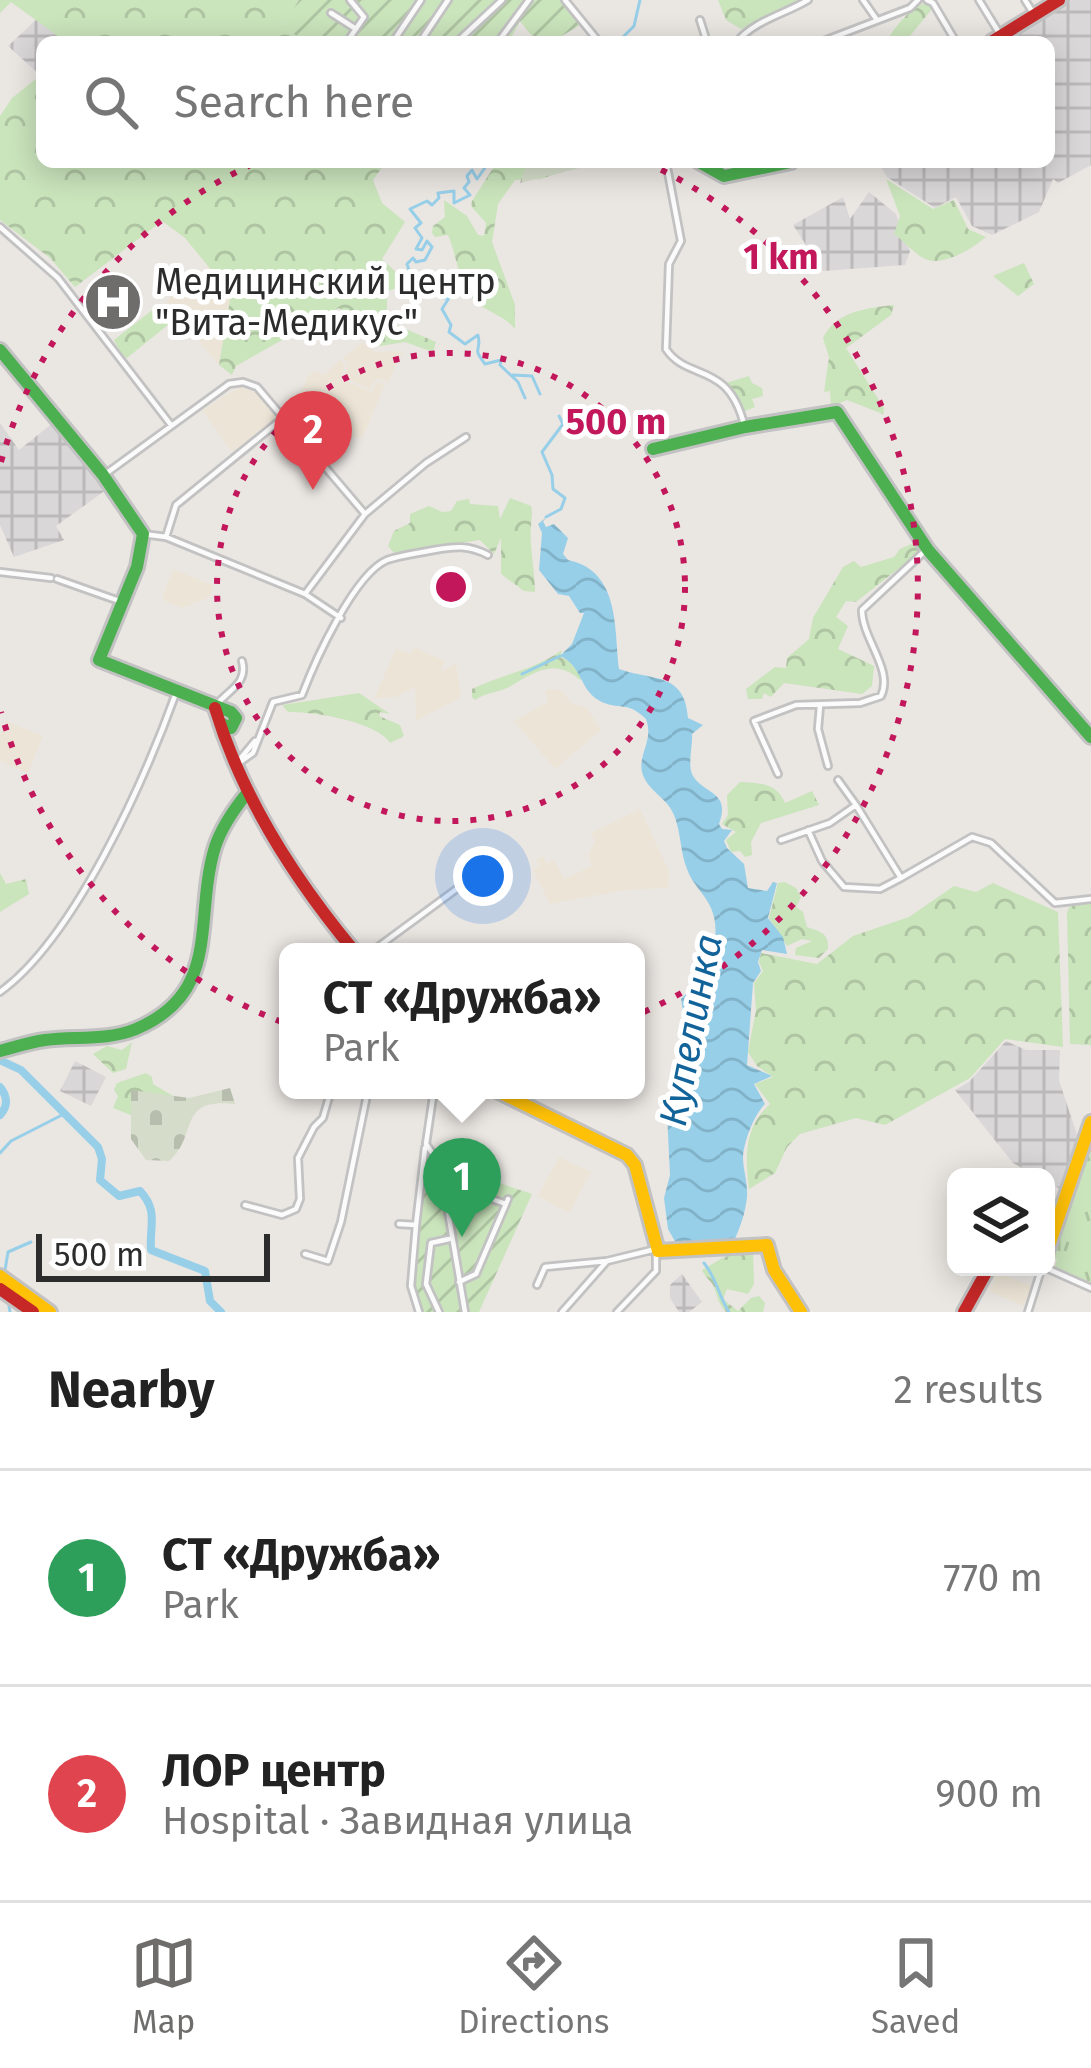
<!DOCTYPE html>
<html lang="en">
<head>
<meta charset="utf-8">
<style>
  body { margin:0; font-family:"Fira Sans",sans-serif; background:#f6f6f6; color:#222 }
  .controls { position:absolute; right:36px; bottom:36px; display:grid; overflow:hidden; border-radius:18px; box-shadow:0 6px 30px #0003 }
  .controls button { width:108px; height:108px; display:grid; place-items:center; padding:0; border:0; border-bottom:3px solid #e0e0e0; background:#fff; color:#222; font:60px sans-serif }
  .scale { position:absolute; left:36px; bottom:30px; width:234px; box-sizing:border-box; padding-left:12px; border:6px solid #2c2c2c; border-top:0; font-size:33px; line-height:42px; white-space:nowrap; color:#2c2c2c; -webkit-text-stroke:9px #fff; paint-order:stroke }
  .you { position:absolute; left:483px; top:876px; width:42px; height:42px; margin:-30px; border:9px solid #fff; border-radius:50%; background:#1a73e8; box-shadow:0 0 0 18px #1a73e833 }
  .badge { display:grid; place-items:center; width:78px; height:78px; border-radius:50%; background:#6e6d6c; color:#fff; font-size:39px; font-weight:700 }
  .pin { position:absolute; translate:-50% -99px; filter:drop-shadow(0 3px 6px #0008) }
  .pin::after { content:''; position:absolute; top:63px; width:42px; height:36px; background:inherit; clip-path:polygon(0 0,100% 0,50% 100%) }
  .popup { position:absolute; left:279px; top:943px; width:366px; height:156px; box-sizing:border-box; display:grid; place-content:center; border-radius:18px; background:#fff; filter:drop-shadow(0 3px 9px #0005); font-size:39px; white-space:nowrap; color:#767676 }
  .popup b { font-size:45px; color:#222 }
  .popup::after { content:''; position:absolute; left:50%; top:100%; margin-left:-24px; border:24px solid transparent; border-top-color:#fff }
  .list { margin:0; padding:0; list-style:none }
  h2 { display:flex; justify-content:space-between; align-items:center; height:156px; margin:0; padding:0 48px; font-size:51px }
  h2 small { font-size:39px; font-weight:400; color:#767676 }
  .list li { display:grid; grid-template-columns:78px 1fr auto; gap:36px; align-items:center; box-sizing:border-box; height:216px; padding:0 48px; border-top:3px solid #e0e0e0 }
  .list b { display:block; font-size:45px; white-space:nowrap }
  .list p { margin:0; font-size:39px; white-space:nowrap; color:#767676 }
  .list em { font-size:39px; font-style:normal; color:#767676 }
  .icon { flex:none; width:66px; height:66px; fill:none; stroke:currentColor; stroke-width:2; stroke-linecap:round; stroke-linejoin:round }
  .map { position:relative; flex:none; width:1091px; height:1312px; overflow:hidden }
  .search { position:absolute; background:#fff; box-shadow:0 6px 30px #0003; left:36px; right:36px; top:36px; height:132px; display:flex; align-items:center; gap:30px; box-sizing:border-box; padding:0 42px; border-radius:18px; color:#767676; font-size:45px }
  .sheet { height:588px; background:#fff }
  nav { display:flex; justify-content:space-around; align-items:center; box-sizing:border-box; height:168px; border-top:3px solid #e0e0e0; background:#fff; font-size:33px; color:#767676 }
  nav a { display:grid; justify-items:center; gap:6px }
  nav .on { color:#6e6d6c }
  .map>svg:first-child { display:block }
  .industrial { fill:url(#industrial-grid) }
  .education { fill:#ece5d7 }
  .grass { fill:url(#grass-tufts) }
  .forest { fill:url(#forest-crowns) }
  .cemetery { fill:url(#cemetery-stones) }
  .garden { fill:url(#garden-furrows) }
  .water { fill:url(#water-waves) }
  .lines { fill:none; stroke-linecap:round; stroke-linejoin:round }
  .stream { stroke:#97cfe9; stroke-width:3 }
  .river { stroke:#97cfe9; stroke-width:8 }
  .street-casing { stroke:#c3c2c3; stroke-width:10 }
  .fast-casing { stroke:#c3c2c3; stroke-width:18 }
  .slow-casing { stroke:#c3c2c3; stroke-width:18 }
  .jam-casing { stroke:#c3c2c3; stroke-width:18 }
  .street { stroke:#fcfbfb; stroke-width:4.5 }
  .fast { stroke:#4caf50; stroke-width:12 }
  .slow { stroke:#ffc107; stroke-width:12 }
  .jam { stroke:#c62828; stroke-width:12 }
  .ring { fill:none; stroke:#c2185b; stroke-width:6; stroke-dasharray:6 12 }
  .labels { text-anchor:middle; stroke-width:10; stroke-linejoin:round; paint-order:stroke }
  .poi-label { font-size:36px; fill:#2c2c2c; stroke:#fff; text-anchor:start }
  .water-label { font-size:39px; font-style:italic; fill:#11639a; stroke:#fff }
  .centre { fill:#c2185b; stroke:#fff; stroke-width:6 }
  .ring-label { font-size:36px; text-anchor:middle; font-weight:bold; fill:#c2185b; stroke:#fff; stroke-width:10; stroke-linejoin:round; paint-order:stroke }
</style>
</head>
<body>
<div class="map">
<svg width="1091" height="1312" viewBox="0 0 1091 1312">
  <defs>
    <pattern id="industrial-grid" width="8" height="8" patternUnits="userSpaceOnUse" patternTransform="scale(3)"><rect width="8" height="8" fill="#dad7d9"/><path d="M0 4h8M4 0v8" fill="none" stroke="#bbb9ba"/></pattern>
    <pattern id="grass-tufts" width="24" height="20" patternUnits="userSpaceOnUse" patternTransform="scale(3)"><rect width="24" height="20" fill="#cae4bc"/><path d="M3 7l-1-3M5 7V3M7 7l1-3M15 17l-1-3M17 17v-4M19 17l1-3" fill="none" stroke="#aec4a2"/></pattern>
    <pattern id="forest-crowns" width="20" height="18" patternUnits="userSpaceOnUse" patternTransform="scale(3)"><rect width="20" height="18" fill="#cae4bc"/><path d="M2 6a3 3 0 1 1 6 0M12 15a3 3 0 1 1 6 0" fill="none" stroke="#aec4a2"/></pattern>
    <pattern id="cemetery-stones" width="16" height="16" patternUnits="userSpaceOnUse" patternTransform="scale(3)"><rect width="16" height="16" fill="#d5ddca"/><path d="M2 7V4a2 2 0 0 1 4 0v3zM10 15v-3a2 2 0 0 1 4 0v3z" fill="#b7beae"/></pattern>
    <pattern id="garden-furrows" width="10" height="10" patternUnits="userSpaceOnUse" patternTransform="scale(3)"><rect width="10" height="10" fill="#cae4bc"/><path d="M-1 1l2-2M0 10L10 0M9 11l2-2" fill="none" stroke="#aec4a2"/></pattern>
    <pattern id="water-waves" width="16" height="10" patternUnits="userSpaceOnUse" patternTransform="scale(3)"><rect width="16" height="10" fill="#97cfe9"/><path d="M0 5q4-4 8 0t8 0" fill="none" stroke="#82b2c8"/></pattern>
  </defs>
  <rect width="100%" height="100%" fill="#eae6e2"/>
  <path class="industrial" d="M1062,0h29v165l-33,18 -5,-4 -14,33 -47,23 -20,-9 -16,-29 -21,11 -48,-31 -9,-15h171v-120h-55z
    M37,19l29,22 -24,1 -1,34 -33,-30z
    M869,192l27,22 14,37 -5,14 -82,6 -30,-46 50,-28 7,22z
    M54,422l56,65 -54,39 8,14 -50,17 -14,-32v-102l19,27z
    M1006,1041l20,9h34l-1,30 20,61 -17,49 -16,-9v-4h-8l-25,-14 -58,-73 14,-8z
    M75,1061l31,16 -15,29 -31,-15z
    M682,1274l20,28 -13,10h-10l-9,-14v-13z"/>
  <path class="education" d="M209,266l22,28 -12,71 -53,-64z
    M363,342l12,10 28,-1 -15,31 -11,-4 -7,11 -27,-12 6,-13 -6,-6z
    M341,360l4,5 -4,14 31,13 5,-10 8,2 -23,55 -9,-3 -15,17 -29,-13 -18,-22 17,-42 7,-5 8,4z
    M240,387l17,6 20,25 -45,34 -30,-42z
    M173,569l41,17 -4,11 -28,11 -17,-7 -3,-4z
    M415,648l30,13 -5,11 16,-8 5,33 -45,24 -1,-34 -19,10 -22,2 22,-50 15,5z
    M549,689l12,1 10,13 16,5 14,22 -46,39 -41,-48 34,-19 -3,-11z
    M6,721l37,15 -15,37 -28,-12v-25z
    M640,809l29,62 -1,17 -44,2 -74,14 -17,-34 6,-4 -3,-6 7,-4 4,7 7,-3 10,19 28,-13 -4,-12 7,-12 -4,-9z
    M559,1157l32,15 -22,41 -31,-17z
    M993,1271l39,15 -9,20 -34,-15 6,-10 -5,-4z"/>
  <path class="grass" d="M1091,1144v141l-37,-16 3,-10 -6,-2z"/>
  <path class="forest" d="M0,0h299l-17,27 25,15h-241l-55,-40 -11,11z
    M718,0h84l-61,29 -15,-9z
    M928,2l4,7 -27,33h-18c6,-15 26,-36 41,-40z
    M42,74v88h344l-13,18 9,23 23,19 -23,37 19,18v10l-14,4v30l49,21 -3,10 -28,-10 -25,4 -41,-38 -103,58 -4,9 -13,-10 12,-71 -46,-56 -23,-17 -87,66 -25,-29 -50,-38v-104l12,-18z
    M497,162h79l-10,9 -26,8 -25,1 -17,24 -6,38 23,63v24c-11,-14 -29,-17 -41,-29 -16,-17 -18,-48 -26,-65l-13,2 -3,-4 1,-7 12,-9 -1,-17 23,16 11,19 6,1 2,-13 -15,-17 1,-5z
    M886,179l47,30 21,-9 14,29 18,8c-13,11 -40,28 -58,23 -11,-3 -24,-19 -34,-26l6,-18z
    M1024,263l10,21 -16,12 -25,-20z
    M894,305l-3,10 -45,33 38,60 -1,6 -36,-14 -16,7 -1,-16 -6,1 5,-35 -6,-19c13,-27 44,-30 71,-33z
    M155,308l14,16 -42,34 -5,-2 -8,-16z
    M749,376l3,7 10,5 1,8 -11,3 3,8 -10,4 -19,-28z
    M510,498l21,8c2,7 0,14 0,21 -2,16 4,46 4,65l-11,-1 -23,-17v-36l-7,16 -14,-14 -86,13 -6,-7 6,-15 16,-8v-9l19,-8 13,6 9,-1 6,-10 12,-2 1,5 28,2 2,13z
    M918,541l3,10 -65,51 -10,-1 -10,16 12,9 -10,23 36,17 -2,20 -10,8 -78,-11 -13,14 -7,-4 -2,6h-14l-2,-10 29,-22 11,1 1,-10 22,-19 4,-21 30,-51 11,-6 7,6 33,-10 6,-8z
    M562,650l-2,7 8,3 14,17 -2,3c-25,-22 -44,-9 -69,6 -12,7 -25,6 -36,14l-3,-3v-8c30,-15 63,-19 90,-39z
    M359,693l31,21 -10,-2 -1,4 21,9 4,11 -14,7c-12,-21 -77,-32 -102,-31l-6,-7z
    M740,782c19,1 37,1 45,21l27,-12 7,14 -58,18 -10,19 1,13 -7,2 -5,-6 -9,1 -5,-12 10,-8 -14,-8 6,-9 -1,-20z
    M0,873l6,11 20,-5 3,15 -29,18z
    M785,882l11,6 5,9 -5,10 7,5 4,15c14,5 22,6 21,22l-9,9 -24,-3 1,-7 16,-7 -10,-2 -15,7 -18,-28 9,-35z
    M993,883l65,29 5,135 -58,-8 -35,39 -85,47 -29,-7 -56,16 -13,13 -12,26 -26,16c-4,-34 -5,-61 21,-85l-15,-20 18,-7 -16,-11 -9,-14 8,-42 -2,-27 9,-12 -4,-9 2,-9 56,11 36,-28 56,-19 45,-31 22,6z
    M1091,900v145l-21,-1 -3,-132 4,-8z
    M132,1042l-6,27 -13,4 -20,-19 14,-8 15,4z
    M146,1073l6,4 1,7 25,15 -45,17 -20,-8 5,-12 -4,-6 3,-7z
    M753,1251l1,33 -6,10 -21,-5 -4,10 15,12 13,-13 8,-2 6,7 -2,9h-37c-8,-9 -8,-14 -12,-25 -3,-7 -9,-9 -12,-17l22,-13z"/>
  <path class="cemetery" d="M527,162h59l1,4 -67,17z
    M230,1088l5,16c-59,-7 -36,32 -66,57l-23,-1 -15,-21v-49l58,8z"/>
  <path class="garden" d="M299,0h261l20,25 -28,17 -21,-7 -11,-14 -11,21h-202l-25,-15z
    M425,1158l107,36 -53,118h-58c-21,-49 -6,-103 4,-154z"/>
  <path class="water" d="M547,517l-4,4 3,6 8,-3 14,14 -5,16 5,6c52,11 46,67 51,109 34,12 66,3 69,49l15,7 -11,9c1,11 -5,33 1,42 12,19 38,15 26,48l3,5 10,1 -8,11 3,7 17,16 4,24 19,3 6,-9 4,1 -9,35 15,19 4,17 -25,-4 -4,12 3,9 -8,12 -6,82 25,11 -18,8 11,20c-11,11 -21,37 -22,53 0,13 5,26 4,40 -2,17 -6,28 -13,44l-57,4 -9,-16 -4,-31 6,-23 -3,-62 22,-64 -8,-50c23,-22 44,-59 30,-91 -6,-14 -19,-24 -24,-39 -7,-17 -6,-37 -13,-54 -7,-18 -27,-24 -32,-43 -4,-18 12,-32 4,-53 -19,-19 -27,-8 -46,-18 -21,-11 -17,-35 -40,-45l12,-12 12,-31h-4l-11,-17 -11,-2 -19,-24 3,-37 -4,-9z"/>
  <g class="lines">
    <path class="stream" d="M618,42l16,-16 6,-26
      M489,162l-12,17 -5,-9 -5,6 2,6 -5,6 6,7 -16,8v-12l-16,2 1,5 -7,7 -5,-4 -17,8 11,14 -6,5 7,10 -6,11 6,1 5,-9 5,6 -7,13 -9,2 -3,-4 -6,6 6,18 20,-6 5,4v9l6,4v5h5l-7,11 9,16 -2,7 16,12 13,-9c4,18 -7,11 7,29l16,-4 -1,5 18,17 7,16
      M513,375l19,1 8,18
      M546,517l15,-8 4,-11 -12,-9 -1,-14 -10,-23 21,-28 -4,-8
      M522,674l38,-18
      M0,1153l11,-12 53,-27
      M704,1263c14,18 14,32 25,49
      M5,1270l3,-18 23,-10
      M9,1306l1,6"/>
    <path class="river" d="M0,1060l21,10 77,77 4,12 -2,21 19,16 21,-5c19,20 9,35 11,59l54,21 5,30 11,11
      M0,1087c8,10 8,19 0,28"/>
    <g class="street-casing">
      <path id="street" d="M565,0l34,42
        M863,0l14,20
        M927,0l6,3 23,39
        M979,0l22,36
        M1025,0l10,16
        M331,13l25,16
        M700,20l7,22
        M347,42l17,-25 -14,-17
        M393,42l28,-42
        M420,42l28,-42
        M457,42l45,-42
        M498,42l31,-42
        M737,42c16,-21 48,-28 71,-42
        M821,42l89,-34 8,-8
        M666,162l15,79 -12,23 -3,85c22,33 61,11 78,75
        M0,227l58,51 113,147
        M104,475l125,-91 14,-2 14,5 108,127 -60,80
        M365,514l61,-51 40,-26
        M143,534l23,3 139,57 36,24
        M166,537l10,-32 107,-87
        M0,572l51,6
        M57,579l65,23
        M217,704c13,-15 31,-21 25,-43
        M820,706l-2,23 10,37
        M235,765l20,-24
        M236,765l17,-12 20,-51 29,-7c13,-34 52,-121 85,-135 14,-5 32,-7 47,-10 21,-4 35,-5 54,5
        M778,774l-24,-53 42,-16 64,-2 21,-7c13,-26 -19,-57 -19,-86l65,-61
        M856,805l45,73 71,-41 19,6 64,60 36,-4
        M808,830l14,31 22,26 36,2 21,-11
        M781,840l49,-17 26,-18 -18,-25
        M371,952l110,-81
        M0,992c75,-54 145,-213 176,-299
        M434,1090l-8,54 14,20 25,148
        M444,1200l34,-6 28,10 2,-5
        M245,1205l37,10 14,-6 4,-10 -2,-41 16,-31 9,-9 8,-28
        M399,1224l17,1 -5,61 8,26
        M416,1225l9,-77
        M305,1254l23,7 13,-39 27,-132
        M1044,1267l47,21
        M459,1282l17,-8 30,-70
        M537,1285l8,-18 62,-6 49,-12v22l-39,41
        M439,1312l-13,-28 5,-41 18,-4
        M562,1312l45,-51
        M1028,1312l14,-45"/>
    </g>
    <g class="fast-casing">
      <path id="fast" d="M699,162l25,14 67,-14
        M0,350l103,125 40,59 -6,33 -38,93 132,52 5,6 -5,10 -11,-5
        M653,449l92,-22 92,-15 91,138 163,187
        M0,1051c15,-4 30,-9 45,-11 30,-4 62,1 91,-11 87,-37 57,-110 79,-182 7,-21 19,-38 33,-55"/>
    </g>
    <g class="slow-casing">
      <path id="slow" d="M495,1090l132,65 8,10 23,86 109,-6 7,25 27,42
        M1046,1254l45,-132
        M0,1276l50,36"/>
    </g>
    <g class="jam-casing">
      <path id="jam" d="M991,42l68,-42
        M215,708c27,90 80,172 140,244
        M0,1289l33,23
        M964,1312l25,-45"/>
    </g>
    <use href="#street" class="street"/>
    <use href="#fast" class="fast"/>
    <use href="#slow" class="slow"/>
    <use href="#jam" class="jam"/>
  </g>
  <g class="ring">
    <circle cx="451" cy="587" r="234"/>
    <path d="M1 462A467 467 0 0 1 257 162M645 162A467 467 0 1 1 1 712"/>
  </g>
  <defs>
    <g id="hospital-disc" transform="scale(3)"><circle r="9.5" fill="#6e6d6c" stroke="#fff"/><path d="M-5-5h3v3.5h4V-5h3V5h-3V1.5h-4V5h-3Z" fill="#fff"/></g>
  </defs>
  <g fill-rule="evenodd">
    <use href="#hospital-disc" x="113" y="302"/>
  </g>
  <g class="labels">
    <g class="poi-label">
      <text x="155" y="294">Медицинский центр<tspan x="155" dy="41">"Вита-Медикус"</tspan></text>
    </g>
    <g class="water-label">
      <text transform="translate(690 1030) rotate(-79)" y="14">Купелинка</text>
    </g>
  </g>
  <circle cx="451" cy="587" r="18" class="centre"/>
  <g class="ring-label">
    <text x="781" y="269">1 km</text>
    <text x="616" y="434">500 m</text>
  </g>
</svg>
<div class="controls">
<button><svg class="icon" aria-label="layers" viewBox="0 0 24 24"><path d="M12 4l9 5-9 5-9-5zM3 14l9 5 9-5"/></svg></button>
</div>
<div class="scale">500 m</div>
<div class="you"></div>
<div class="pin badge" style="left:462px;top:1237px;background:#2e9e5b">1</div>
<div class="popup"><b>СТ «Дружба»</b>Park</div>
<div class="pin badge" style="left:313px;top:490px;background:#e0444e">2</div>
<div class="search"><svg class="icon" aria-label="search" viewBox="0 0 24 24"><circle cx="10" cy="10" r="6"/><path d="M15 15l6 6"/></svg>Search here</div>
</div>
<section class="sheet">
<h2>Nearby<small>2 results</small></h2>
<ul class="list">
<li><span class="badge" style="background:#2e9e5b">1</span><div><b>СТ «Дружба»</b><p>Park</p></div><em>770 m</em></li>
<li><span class="badge" style="background:#e0444e">2</span><div><b>ЛОР центр</b><p>Hospital · Завидная улица</p></div><em>900 m</em></li>
</ul>
</section>
<nav>
<a class="on"><svg class="icon" aria-label="map" viewBox="0 0 24 24"><path d="M3 6l6-2 6 2 6-2v14l-6 2-6-2-6 2zM9 4v14M15 6v14"/></svg>Map</a>
<a><svg class="icon" aria-label="directions" viewBox="0 0 24 24"><path d="M12 3l9 9-9 9-9-9zM9 14v-3h6M13 9l2 2-2 2"/></svg>Directions</a>
<a><svg class="icon" aria-label="saved" viewBox="0 0 24 24"><path d="M7 4h10v16l-5-4-5 4z"/></svg>Saved</a>
</nav>
</body>
</html>
